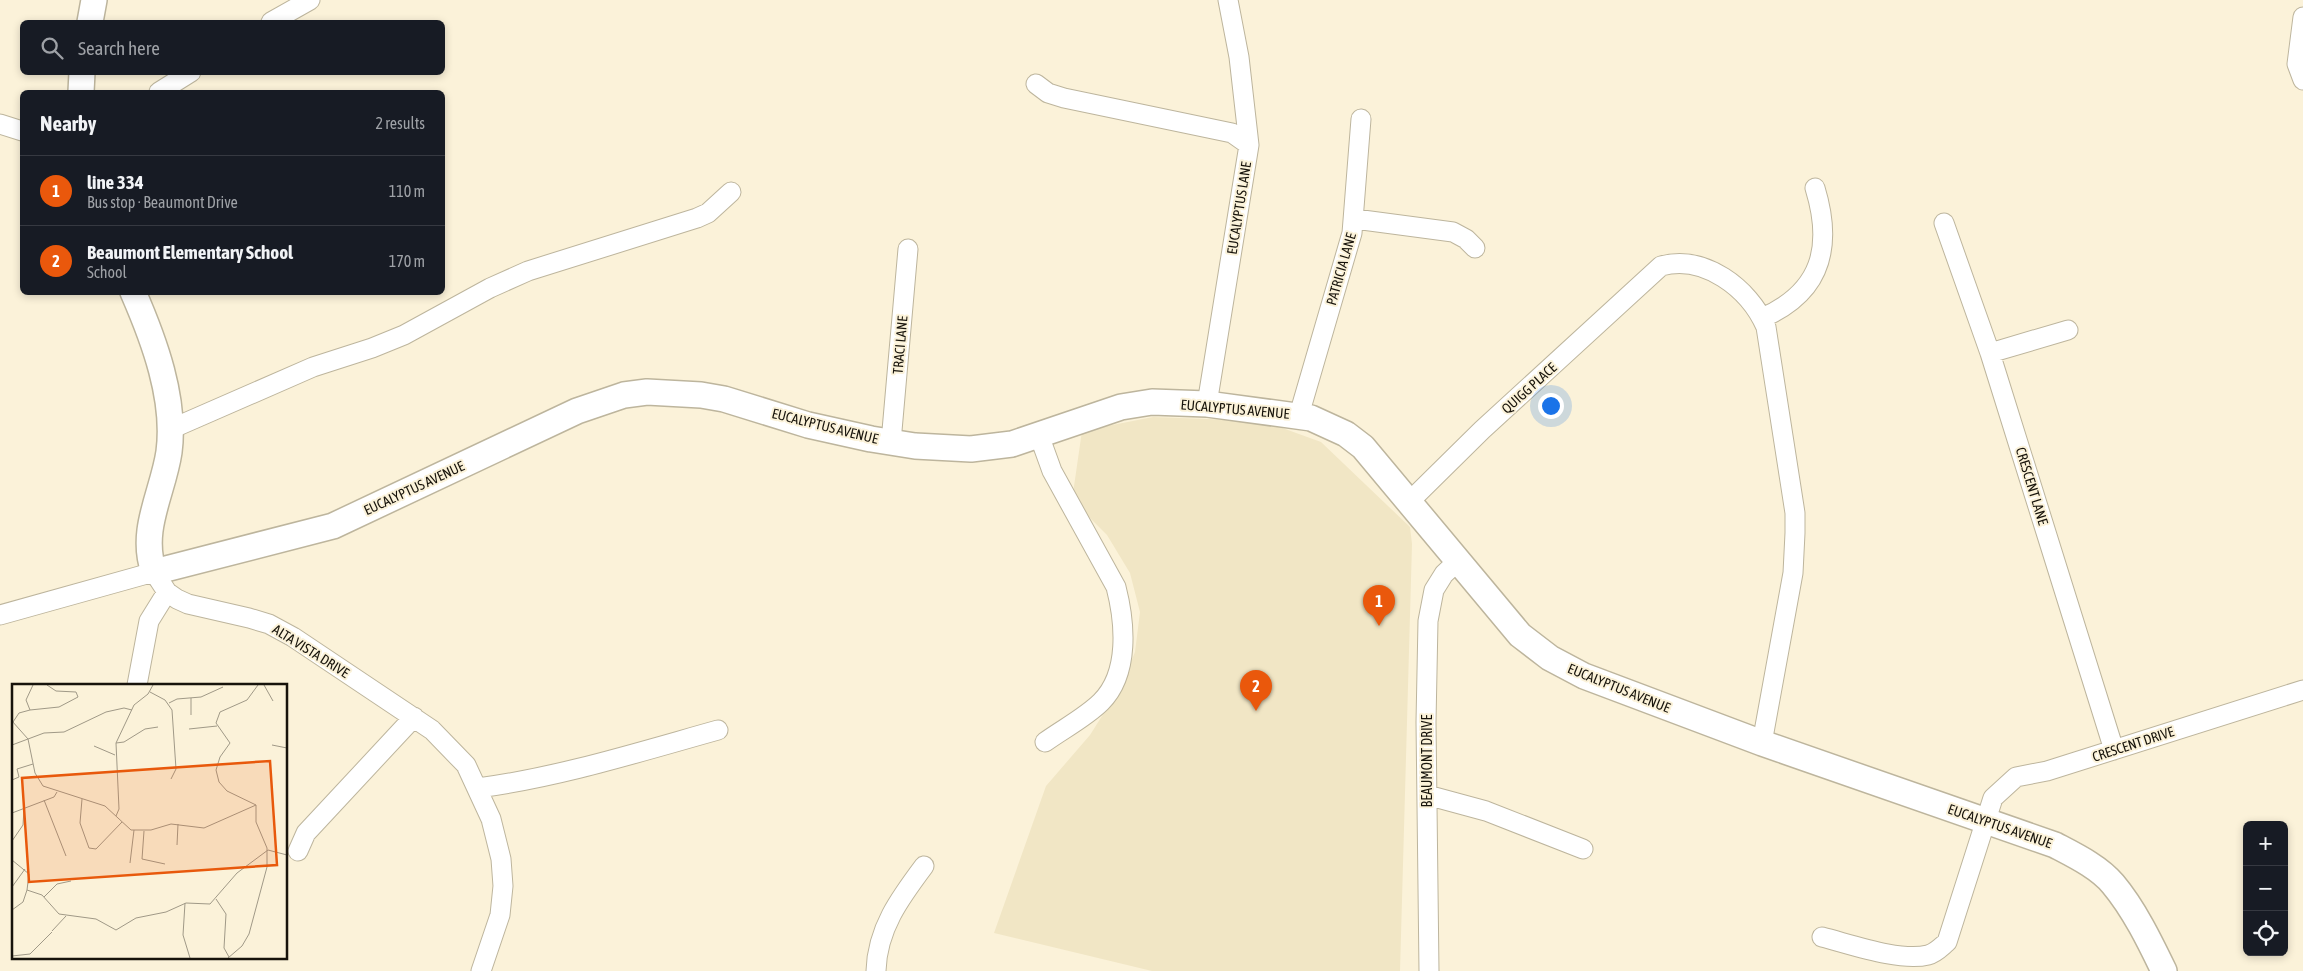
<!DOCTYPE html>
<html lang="en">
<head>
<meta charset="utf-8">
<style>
  body { margin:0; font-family:"Asap Condensed",sans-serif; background:#20242c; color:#f1f3f6 }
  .controls { position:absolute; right:15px; bottom:15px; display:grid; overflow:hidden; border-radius:8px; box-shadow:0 2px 8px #0003 }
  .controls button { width:45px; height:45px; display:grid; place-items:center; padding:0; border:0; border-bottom:1px solid #363941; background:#171b24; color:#f1f3f6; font:25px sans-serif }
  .you { position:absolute; left:1550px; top:405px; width:18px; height:18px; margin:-12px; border:4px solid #fff; border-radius:50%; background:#1a73e8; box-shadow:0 0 0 8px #1a73e833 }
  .badge { display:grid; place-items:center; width:32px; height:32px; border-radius:50%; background:#ea580c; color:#fff; font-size:16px; font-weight:700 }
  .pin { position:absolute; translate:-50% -41px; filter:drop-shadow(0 1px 2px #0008) }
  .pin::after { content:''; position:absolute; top:26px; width:18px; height:15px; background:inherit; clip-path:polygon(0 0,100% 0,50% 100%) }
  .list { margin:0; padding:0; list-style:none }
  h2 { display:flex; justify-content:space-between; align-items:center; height:65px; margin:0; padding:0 20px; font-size:21px }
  h2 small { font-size:16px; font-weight:400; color:#9ea1a6 }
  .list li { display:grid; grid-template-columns:32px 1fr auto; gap:15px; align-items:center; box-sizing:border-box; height:70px; padding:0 20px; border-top:1px solid #363941 }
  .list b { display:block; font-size:19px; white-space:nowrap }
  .list p { margin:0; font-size:16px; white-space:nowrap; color:#9ea1a6 }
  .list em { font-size:16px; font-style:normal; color:#9ea1a6 }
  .icon { flex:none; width:28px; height:28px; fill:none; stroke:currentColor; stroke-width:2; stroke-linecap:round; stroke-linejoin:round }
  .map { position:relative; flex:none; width:2303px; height:971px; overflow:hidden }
  .search { position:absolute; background:#171b24; box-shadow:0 2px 8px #0003; left:20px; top:20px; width:425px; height:55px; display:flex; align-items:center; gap:12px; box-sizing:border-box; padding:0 18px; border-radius:8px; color:#9ea1a6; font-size:19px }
  .panel { position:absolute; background:#171b24; box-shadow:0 2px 8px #0003; left:20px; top:90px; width:425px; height:205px; border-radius:8px }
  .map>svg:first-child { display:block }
  .built { fill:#f1e6c5 }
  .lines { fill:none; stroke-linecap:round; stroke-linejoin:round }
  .minor-casing { stroke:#bdb59d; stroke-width:21 }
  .major-casing { stroke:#bdb59d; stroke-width:28 }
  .minor { stroke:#fff; stroke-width:19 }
  .major { stroke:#fff; stroke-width:25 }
  .labels { text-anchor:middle; stroke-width:4; stroke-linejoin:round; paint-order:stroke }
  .street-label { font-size:14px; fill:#17130b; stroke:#fbf2d9 }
  .inset-road { fill:none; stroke:#a09987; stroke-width:1 }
  .view { fill:#e8590c; fill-opacity:0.15; stroke:#e8590c; stroke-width:2.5 }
  .inset-edge { fill:none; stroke:#17130b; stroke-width:2.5 }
</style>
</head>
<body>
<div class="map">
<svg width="2303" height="971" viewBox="0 0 2303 971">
  <rect width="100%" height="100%" fill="#fbf2d9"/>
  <path class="built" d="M1153,417l110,4 58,21 89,85 2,17 -12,427h-248l-158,-38 52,-147 44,-51 31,-49 14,-34 5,-40 -10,-39 -23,-38 -35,-35 10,-69z"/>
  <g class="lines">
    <g class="minor-casing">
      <path id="minor" d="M1228,0l11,57 10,88
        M2303,17l-6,47 6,16
        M271,22l39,-22
        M1036,84l12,9 16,5 168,35 17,12 -42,259
        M159,92l32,-20
        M0,124l22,7
        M1355,219l98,13 13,7 9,9
        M1944,223l46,130 124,397
        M1762,318c60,-26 71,-71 53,-130
        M1990,353l78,-23
        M1299,415l53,-182 9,-114
        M171,429l142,-62 59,-19 32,-13 86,-47 38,-17 169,-53 11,-5 23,-21
        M1039,435l13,36 64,116c9,35 14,86 -15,115 -15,15 -38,27 -56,40
        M891,442l17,-193
        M1409,502l73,-72 179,-164c43,-12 88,22 105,61l29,186v20l-2,40 -31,170
        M0,615l154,-43 13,20 10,7 11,5 61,14 20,6 24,13 139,93 34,35 25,54 10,40 2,27 -3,29 -19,56
        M137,685l12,-64 18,-29
        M478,788c82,-11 161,-36 240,-58
        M1427,795l59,16 97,38
        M298,851l8,-18 108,-116
        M1822,937c28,7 78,25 106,18 8,-2 13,-8 19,-13l46,-144 23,-21 31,-6 256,-81
        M876,971c1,-42 24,-73 48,-105
        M1429,971l-3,-249 2,-101 6,-31 10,-16 15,-14"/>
    </g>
    <g class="major-casing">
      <path id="major" d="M90,22l4,-22
        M81,92l1,-20
        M133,292c21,48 43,107 36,160 -6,41 -30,78 -15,120l179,-46 244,-115 47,-16 23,-3 54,3 23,4 84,26 63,14 44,7 56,3 41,-5 109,-37 31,-5 55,2 104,14 35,16 17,13 157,188 30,23 34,18 178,67 293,102c19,10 44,22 58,39 21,25 37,58 51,87"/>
    </g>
    <use href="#minor" class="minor"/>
    <use href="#major" class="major"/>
  </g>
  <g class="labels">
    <g class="street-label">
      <text transform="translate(1239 208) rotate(-81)" y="5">EUCALYPTUS LANE</text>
      <text transform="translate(1341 269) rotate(-74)" y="5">PATRICIA LANE</text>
      <text transform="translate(900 345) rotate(-85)" y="5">TRACI LANE</text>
      <text transform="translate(1529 388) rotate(-42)" y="5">QUIGG PLACE</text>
      <text transform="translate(1235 409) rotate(5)" y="5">EUCALYPTUS AVENUE</text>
      <text transform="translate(825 426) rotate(14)" y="5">EUCALYPTUS AVENUE</text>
      <text transform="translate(2032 486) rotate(73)" y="5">CRESCENT LANE</text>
      <text transform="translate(414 488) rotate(-25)" y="5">EUCALYPTUS AVENUE</text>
      <text transform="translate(311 651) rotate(32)" y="5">ALTA VISTA DRIVE</text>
      <text transform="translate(1619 688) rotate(22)" y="5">EUCALYPTUS AVENUE</text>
      <text transform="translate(2133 744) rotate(-18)" y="5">CRESCENT DRIVE</text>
      <text transform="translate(1427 761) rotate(-90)" y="5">BEAUMONT DRIVE</text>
      <text transform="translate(2000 826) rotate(19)" y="5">EUCALYPTUS AVENUE</text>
    </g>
  </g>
  <g transform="translate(12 684)">
    <rect width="275" height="275" fill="#fbf2d9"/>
    <path class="inset-road" d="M21,1l-7,15 4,10 29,-3 19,-10 -2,-5 -20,-1 -9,-6M252,1l9,16M138,8l15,8 7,10 4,59 -5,10M179,14v17M157,19l8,-4 24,-2 22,-10M0,37l16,18 7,34 8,13 62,20 26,24h20l20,-6 33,4 52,-23v17l11,26v19l-18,67 -7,12 -14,12M1,38l6,-9 11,-3M177,45l28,-3M104,59l8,-1 21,-13 13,-2M0,61l32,-12 20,-1 42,-20 18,-4 8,2M260,61l15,3M82,62l21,9M0,96l7,-3 -2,-8 16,-5M70,115l-2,24 9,25 7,1 26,-27M32,116l22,56M244,121l-29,-14 -8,-9 -3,-12 4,-13 10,-14 -14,-20 4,-11 27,-12 11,-15M0,129l42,-16 3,-5M104,132l3,-7 -3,-66 18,-38 14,-11 5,-9M132,147l-2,28 23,5M0,157l11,-16 1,-16M165,161l1,-21M0,176l17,14 -2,16 15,5 17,19 37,5 20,11 20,-12 30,-6 20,-9 24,1 27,-31 31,-23 19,5M118,179l4,-33M0,203l13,-18M32,213l13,-13 14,-3M204,215l10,15 -2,34 5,9M173,219l-2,32 7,23M0,226l11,-8 4,-12M40,247l14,-15M0,272l18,-2 22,-22"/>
    <path class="view" d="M258,77l7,104 -248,17 -7,-104z"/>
    <rect width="275" height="275" class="inset-edge"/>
  </g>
</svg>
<div class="controls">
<button>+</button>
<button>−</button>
<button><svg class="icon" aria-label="locate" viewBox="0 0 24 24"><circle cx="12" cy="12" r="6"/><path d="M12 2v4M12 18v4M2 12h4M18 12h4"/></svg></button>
</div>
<div class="you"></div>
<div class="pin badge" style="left:1379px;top:626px">1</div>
<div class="pin badge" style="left:1256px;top:711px">2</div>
<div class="search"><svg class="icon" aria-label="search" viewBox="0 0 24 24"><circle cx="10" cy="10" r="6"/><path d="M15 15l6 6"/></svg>Search here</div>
<section class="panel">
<h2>Nearby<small>2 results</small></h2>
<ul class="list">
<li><span class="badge">1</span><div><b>line 334</b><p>Bus stop · Beaumont Drive</p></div><em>110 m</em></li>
<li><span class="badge">2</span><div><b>Beaumont Elementary School</b><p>School</p></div><em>170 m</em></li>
</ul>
</section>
</div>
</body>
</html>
